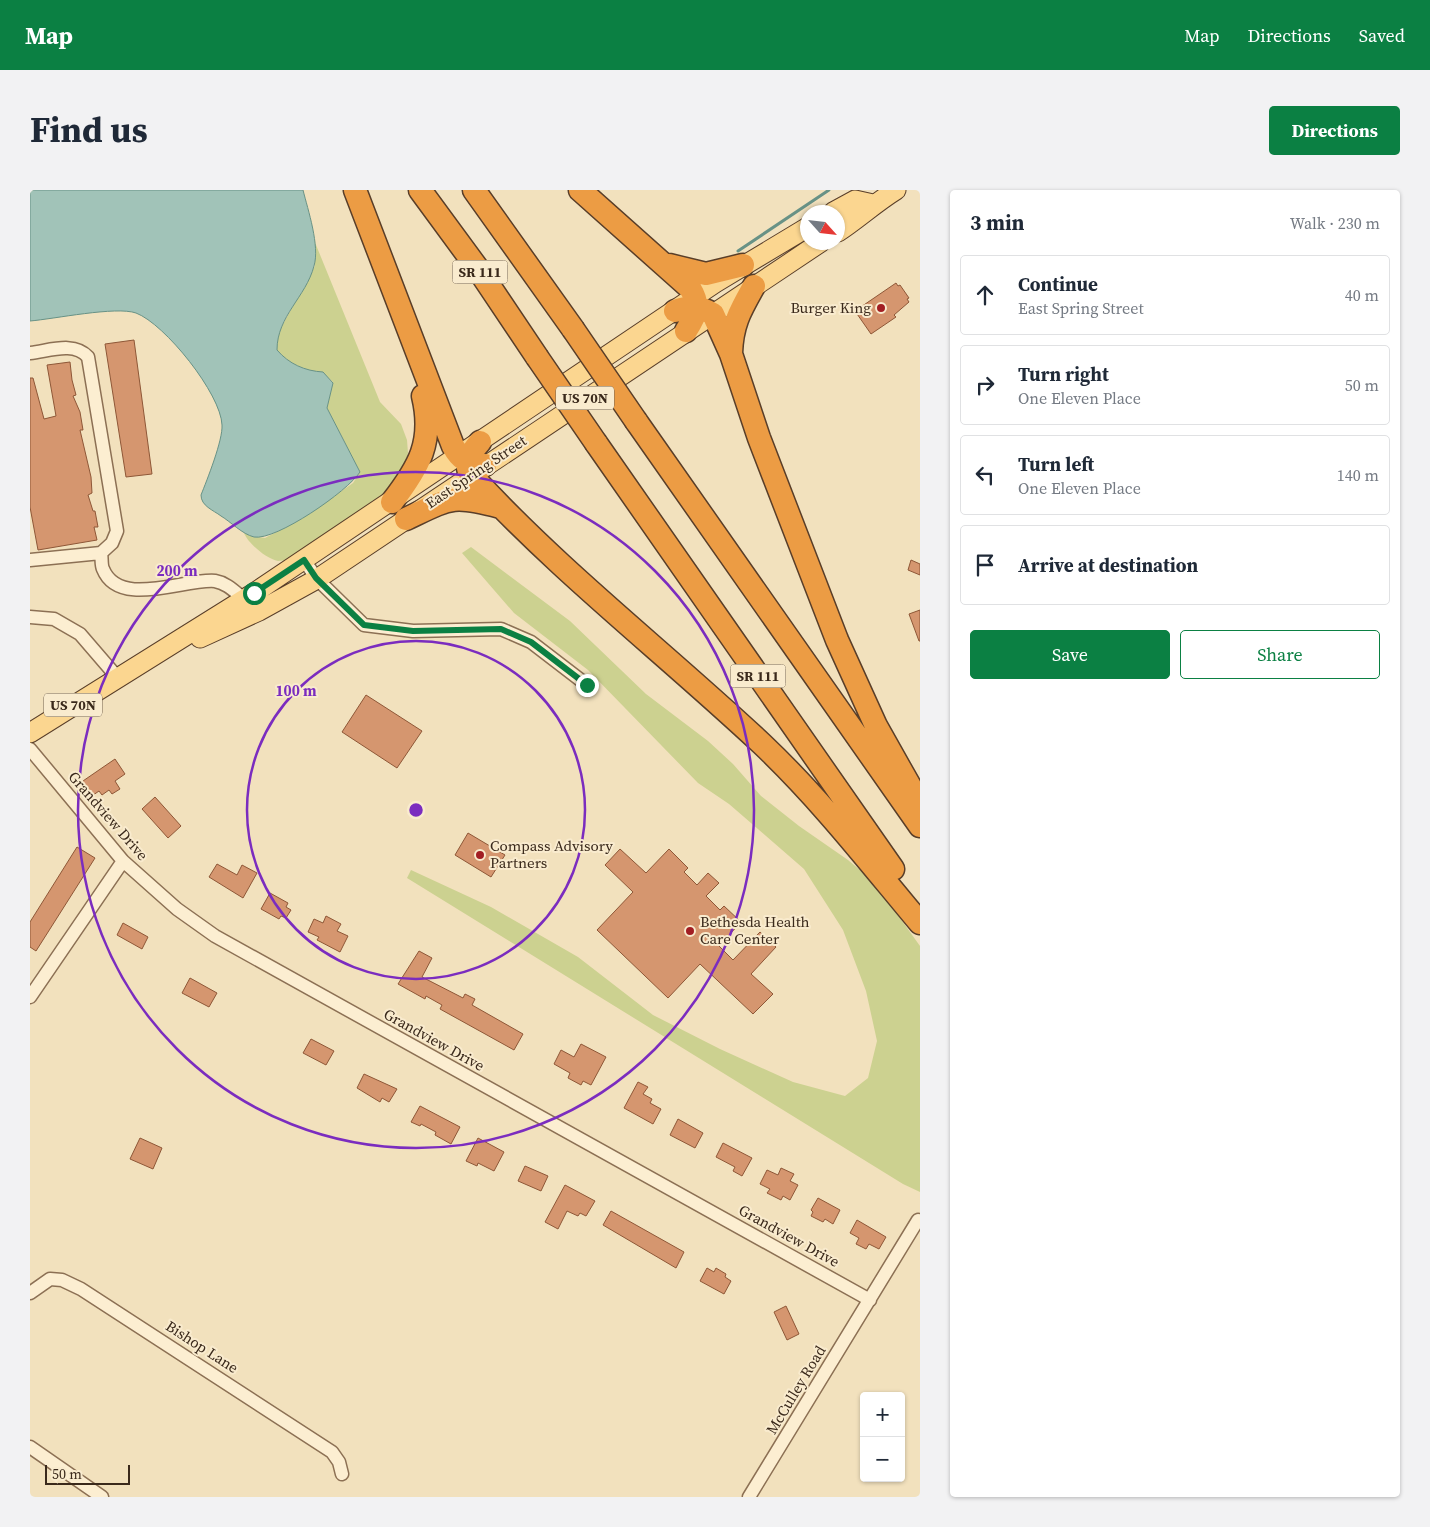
<!DOCTYPE html>
<html lang="en">
<head>
<meta charset="utf-8">
<style>
  body { margin:0; font-family:"Source Serif 4",serif; background:#f2f2f3; color:#1f2937 }
  .controls { position:absolute; right:15px; bottom:15px; display:grid; overflow:hidden; border-radius:5px; box-shadow:0 1px 4px #0004 }
  .controls button { width:45px; height:45px; display:grid; place-items:center; padding:0; border:0; border-bottom:1px solid #e0e1e3; background:#fff; color:#1f2937; font:25px sans-serif }
  .compass { position:absolute; left:770px; top:15px; width:45px; height:45px; border-radius:50%; background:#fff; box-shadow:0 1px 4px #0004; rotate:117deg }
  .scale { position:absolute; left:15px; bottom:12px; width:85px; box-sizing:border-box; padding-left:5px; border:2px solid #3a291b; border-top:0; font-size:14px; line-height:18px; white-space:nowrap; color:#3a291b; -webkit-text-stroke:4px #f9ebce; paint-order:stroke }
  .stop { position:absolute; width:15px; height:15px; margin:-11px; border:4px solid #0b8043; border-radius:50%; background:#fff }
  .stop.end { background:#0b8043; border-color:#fff; box-shadow:0 1px 5px #0008 }
  .list { margin:0; padding:0; list-style:none }
  h2 { display:flex; justify-content:space-between; align-items:center; height:65px; margin:0; padding:0 20px; font-size:21px }
  h2 small { font-size:16px; font-weight:400; color:#747a83 }
  .list li { display:grid; grid-template-columns:32px 1fr auto; gap:15px; align-items:center; box-sizing:border-box; height:80px; margin:0 10px 10px; padding:0 10px; border:1px solid #e0e1e3; border-radius:5px }
  .list b { display:block; font-size:19px; white-space:nowrap }
  .list p { margin:0; font-size:16px; white-space:nowrap; color:#747a83 }
  .list em { font-size:16px; font-style:normal; color:#747a83 }
  .actions { display:flex; gap:10px; padding:15px 20px }
  .actions a { flex:1; padding:11px 0; border:1px solid #0b8043; border-radius:5px; text-align:center; font-size:18px; color:#0b8043 }
  .actions .main { background:#0b8043; color:#fff }
  .icon { flex:none; width:28px; height:28px; fill:none; stroke:currentColor; stroke-width:2; stroke-linecap:round; stroke-linejoin:round }
  .map { position:relative; flex:none; width:890px; height:1307px; overflow:hidden; border-radius:5px }
  header { display:flex; align-items:center; gap:30px; box-sizing:border-box; height:70px; padding:0 25px; background:#0b8043; color:#fff }
  header strong { font-size:24px }
  nav { display:flex; gap:28px; margin-inline-start:auto; font-size:18px }
  .intro { display:flex; align-items:center; justify-content:space-between; box-sizing:border-box; height:120px; padding:0 30px }
  h1 { margin:0; font-size:35px }
  .button { padding:12px 22px; border-radius:5px; background:#0b8043; color:#fff; font-size:18px; font-weight:700 }
  main { display:flex; gap:30px; padding:0 30px }
  aside { flex:1; background:#fff; border-radius:5px; box-shadow:0 1px 4px #0004 }
  .map>svg:first-child { display:block }
  .green { fill:#ccd190 }
  .water { fill:#a1c3b8; stroke:#689286 }
  .lines { fill:none; stroke-linecap:round; stroke-linejoin:round }
  .stream { stroke:#689286; stroke-width:3 }
  .building { fill:#d5966f; stroke:#8e5737 }
  .minor-casing { stroke:#8c7054; stroke-width:15 }
  .primary-casing { stroke:#593e29; stroke-width:21 }
  .motorway-casing { stroke:#593e29; stroke-width:25 }
  .minor { stroke:#fceed1; stroke-width:12 }
  .primary { stroke:#fbd690; stroke-width:19 }
  .motorway { stroke:#ec9c44; stroke-width:22 }
  .motorway-bridge-casing { stroke:#593e29; stroke-width:25; stroke-linecap:butt }
  .motorway-bridge { stroke:#ec9c44; stroke-width:22 }
  .route { stroke:#0b8043; stroke-width:6 }
  .ring { fill:none; stroke:#7b2cbf; stroke-width:2.5 }
  .poi-dot { fill:#a21e23; stroke:#f9ebce; stroke-width:2 }
  .labels { text-anchor:middle; stroke-width:4; stroke-linejoin:round; paint-order:stroke }
  .shield { fill:#f9ebce; stroke:#736351; stroke-width:1 }
  .shield-label { font-size:14px; font-weight:bold; fill:#3a291b }
  .poi-label { font-size:15px; fill:#3a291b; stroke:#f9ebce; text-anchor:start }
  .street-label { font-size:15px; fill:#3a291b; stroke:#f9ebce }
  .centre { fill:#7b2cbf; stroke:#f9ebce; stroke-width:2.5 }
  .ring-label { font-size:15px; text-anchor:middle; font-weight:bold; fill:#7b2cbf; stroke:#f9ebce; stroke-width:4; stroke-linejoin:round; paint-order:stroke }
</style>
</head>
<body>
<header>
<strong>Map</strong>
<nav><a>Map</a><a>Directions</a><a>Saved</a></nav>
</header>
<div class="intro"><h1>Find us</h1><a class="button">Directions</a></div>
<main>
<div class="map">
<svg width="890" height="1307" viewBox="0 0 890 1307">
  <rect width="100%" height="100%" fill="#f2e1bd"/>
  <path class="green" d="M284,50l66,162 21,22 6,16 1,13 -6,23 -15,18 -97,65c-4,1 -9,2 -12,2 -12,-2 -30,-18 -34,-28l8,3 13,2 36,-19 52,-36 7,-11 -33,-64 6,-26 -10,-9c-18,-2 -34,-9 -46,-23v-15l38,-69z
    M441,357l99,74 76,73 62,47 25,23 28,32 38,30 49,34 26,22 46,64v246l-17,-8 -496,-306 4,-8 80,37 87,50 75,58 67,34 73,33 52,14 23,-18 9,-37 -11,-50 -23,-61 -39,-61 -75,-65 -31,-21 -110,-113 -74,-57 -52,-60z"/>
  <path class="water" d="M0,0h273c5,20 17,56 11,76 -8,31 -37,50 -37,84 12,14 28,21 46,22l10,11 -6,25 33,64c-12,19 -84,69 -106,65 -12,-3 -23,-15 -33,-21 -8,-6 -20,-10 -20,-21 6,-15 22,-55 21,-70 -1,-31 -57,-101 -86,-112 -20,-7 -82,6 -106,8z"/>
  <g class="lines">
    <path class="stream" d="M708,61l91,-61"/>
  </g>
  <path class="building" d="M866,93l2,3 2,-1 9,13 -2,1 2,3 -15,13 2,2 -25,17 -16,-23z
    M104,150l18,134 -26,3 -21,-133z
    M40,172l2,18 4,15 -3,1 7,16 3,18h-3l11,47 1,16 -4,2 5,16h2l3,16h-4l3,13 -59,10 -8,-43v-129h3l11,41 12,-3 -9,-51z
    M881,370l9,4v11l-12,-5z
    M890,420v31h-1l-10,-27z
    M336,505l56,36 -25,37 -55,-36z
    M85,569l10,15 -10,7 5,8 -8,5 -3,-4 -7,5 -3,-4 -10,7 -9,-15z
    M125,607l26,29 -13,12 -26,-29z
    M438,643l37,22 -14,22 -36,-22z
    M47,657l18,11 -59,93 -6,-4v-25z
    M590,659l26,24 23,-24 19,19 -4,4 13,13 11,-12 11,10 -13,13 14,14 4,-4 17,16 -22,24 14,14 27,-28 16,15 -25,27 22,20 -20,20 -53,-50 -32,34 -71,-68 36,-38 -28,-27z
    M187,674l20,11 5,-10 15,8 -14,25 -34,-21z
    M240,703l18,10 -2,4 5,3 -5,8 -5,-2 -2,3 -18,-10z
    M296,726l15,8 -4,7 11,5 -8,16 -23,-12 2,-3 -11,-5 6,-13 9,4z
    M93,733l25,14 -6,12 -25,-14z
    M389,761l13,7 -10,19 41,21 2,-4 10,5 -3,6 51,29 -9,16 -74,-41 2,-4 -16,-9 -1,3 -27,-15z
    M160,788l27,15 -8,14 -27,-14z
    M281,849l23,12 -8,14 -23,-12z
    M551,854l25,13 -15,28 -8,-4 -2,4 -13,-7 2,-5 -16,-9 7,-14 13,7z
    M334,884l33,15 -8,13 -7,-4 -2,4 -23,-14z
    M608,892l10,5 -5,7 9,5 -2,4 11,6 -8,15 -29,-16z
    M390,916l40,21 -9,17 -16,-9 1,-3 -15,-8 -1,2 -9,-4z
    M648,929l25,14 -8,15 -25,-13z
    M110,948l22,10 -9,21 -23,-10z
    M448,948l26,14 -10,19 -16,-8 -1,3 -11,-5z
    M693,953l29,15 -10,18 -9,-5 2,-4 -19,-10z
    M495,976l23,10 -7,15 -23,-10z
    M751,978l13,6 -4,7 8,4 -8,15 -7,-4 -2,4 -14,-7 3,-4 -10,-5 7,-14 11,5z
    M535,995l30,16 -9,15 -6,-3 -2,3 -11,-5 -9,18 -13,-7z
    M788,1008l22,12 -7,14 -8,-5 -2,3 -12,-6 2,-4 -2,-2z
    M581,1021l73,41 -8,16 -73,-43z
    M827,1030l29,17 -7,12 -10,-5 -3,5 -10,-5 3,-6 -9,-5z
    M677,1078l7,4 2,-4 10,6 -1,3 6,4 -7,13 -24,-13z
    M756,1116l13,28 -12,6 -13,-28z"/>
  <g class="lines">
    <g class="minor-casing">
      <path id="minor" d="M0,163c19,-2 44,-12 58,4l29,174 -5,12 -11,10
        M0,370l71,-7c1,5 0,12 2,16 16,40 82,9 112,12 12,2 20,11 29,18
        M274,370l13,19 47,46 49,6 88,-2 30,13 56,43
        M0,427l24,2 26,15 37,43
        M0,559l93,112 54,48 38,27 655,364
        M0,807l93,-136
        M0,1103l20,-14 12,1 19,9 251,163 7,10 3,12
        M0,1257l72,50
        M719,1307l169,-277"/>
    </g>
    <g class="primary-casing">
      <path id="primary" d="M803,22l22,-12 18,4
        M808,42c20,-13 37,-29 58,-42
        M170,448l59,-27 58,-32 504,-337
        M0,543l224,-140 461,-310 93,-56"/>
    </g>
    <g class="motorway-casing">
      <path id="motorway" d="M325,0l98,256c6,12 17,21 32,19
        M390,0l58,79 59,88
        M444,0l99,139
        M550,0l110,98c11,18 7,26 -4,43
        M639,75l37,9 37,-9
        M645,121c15,-6 24,-5 38,3l18,40 28,84 78,202 39,86 44,78
        M701,163c1,-29 9,-42 23,-67
        M606,231l284,405
        M450,252c-9,10 -17,21 -9,33 89,97 195,179 291,269 58,55 107,118 158,179
        M566,253l297,426
        M362,312c27,-35 42,-60 31,-106
        M376,329c44,-21 46,-25 94,-12"/>
    </g>
    <use href="#minor" class="minor"/>
    <use href="#primary" class="primary"/>
    <use href="#motorway" class="motorway"/>
    <g class="motorway-bridge-casing">
      <path id="motorway-bridge" d="M543,139l63,92
        M507,167l59,86"/>
    </g>
    <use href="#motorway-bridge" class="motorway-bridge"/>
  </g>
  <g class="lines">
    <path class="route" d="M224,403l50,-33 12,18 48,47 49,6 88,-2 30,13 56,43"/>
  </g>
  <g class="ring">
    <circle cx="386" cy="620" r="169"/>
    <circle cx="386" cy="620" r="338"/>
  </g>
  <g class="poi-dot">
    <circle cx="851" cy="118" r="5"/>
    <circle cx="450" cy="665" r="5"/>
    <circle cx="660" cy="741" r="5"/>
  </g>
  <g class="labels">
    <g class="shield">
      <rect x="422.5" y="70.5" width="55" height="23" rx="4"/>
      <rect x="526" y="196.5" width="58" height="23" rx="4"/>
      <rect x="700.5" y="474.5" width="55" height="23" rx="4"/>
      <rect x="14" y="503.5" width="58" height="23" rx="4"/>
    </g>
    <g class="shield-label">
      <text x="450" y="87">SR 111</text>
      <text x="555" y="213">US 70N</text>
      <text x="728" y="491">SR 111</text>
      <text x="43" y="520">US 70N</text>
    </g>
    <g class="poi-label">
      <text x="841" y="123" text-anchor="end">Burger King</text>
      <text x="460" y="661">Compass Advisory<tspan x="460" dy="17">Partners</tspan></text>
      <text x="670" y="737">Bethesda Health<tspan x="670" dy="17">Care Center</tspan></text>
    </g>
    <g class="street-label">
      <text transform="translate(446 282) rotate(-34)" y="5">East Spring Street</text>
      <text transform="translate(78 626) rotate(49)" y="5">Grandview Drive</text>
      <text transform="translate(404 850) rotate(29)" y="5">Grandview Drive</text>
      <text transform="translate(759 1046) rotate(29)" y="5">Grandview Drive</text>
      <text transform="translate(172 1157) rotate(33)" y="5">Bishop Lane</text>
      <text transform="translate(766 1200) rotate(-59)" y="5">McCulley Road</text>
    </g>
  </g>
  <circle cx="386" cy="620" r="8" class="centre"/>
  <g class="ring-label">
    <text x="147" y="386">200 m</text>
    <text x="266" y="506">100 m</text>
  </g>
</svg>
<div class="controls">
<button>+</button>
<button>−</button>
</div>
<svg class="compass" viewBox="-18 -18 36 36"><path d="M0-13l5 13h-10z" fill="#e53935"/><path d="M0 13l5-13h-10z" fill="#747a83"/></svg>
<div class="scale">50 m</div>
<div class="stop" style="left:224px;top:403px"></div>
<div class="stop end" style="left:557px;top:495px"></div>
</div>
<aside>
<h2>3 min<small>Walk · 230 m</small></h2>
<ul class="list">
<li><svg class="icon" aria-label="ahead" viewBox="0 0 24 24"><path d="M12 20V5M6 11l6-6 6 6"/></svg><div><b>Continue</b><p>East Spring Street</p></div><em>40 m</em></li>
<li><svg class="icon" aria-label="right" viewBox="0 0 24 24"><path d="M7 20v-9h11M14 6l5 5-5 5"/></svg><div><b>Turn right</b><p>One Eleven Place</p></div><em>50 m</em></li>
<li><svg class="icon" aria-label="left" viewBox="0 0 24 24"><path d="M17 20v-9H6M10 6l-5 5 5 5"/></svg><div><b>Turn left</b><p>One Eleven Place</p></div><em>140 m</em></li>
<li><svg class="icon" aria-label="arrive" viewBox="0 0 24 24"><path d="M6 21V4h12l-3 4 3 4H6"/></svg><div><b>Arrive at destination</b></div></li>
</ul>
<div class="actions"><a class="main">Save</a><a>Share</a></div>
</aside>
</main>
</body>
</html>
